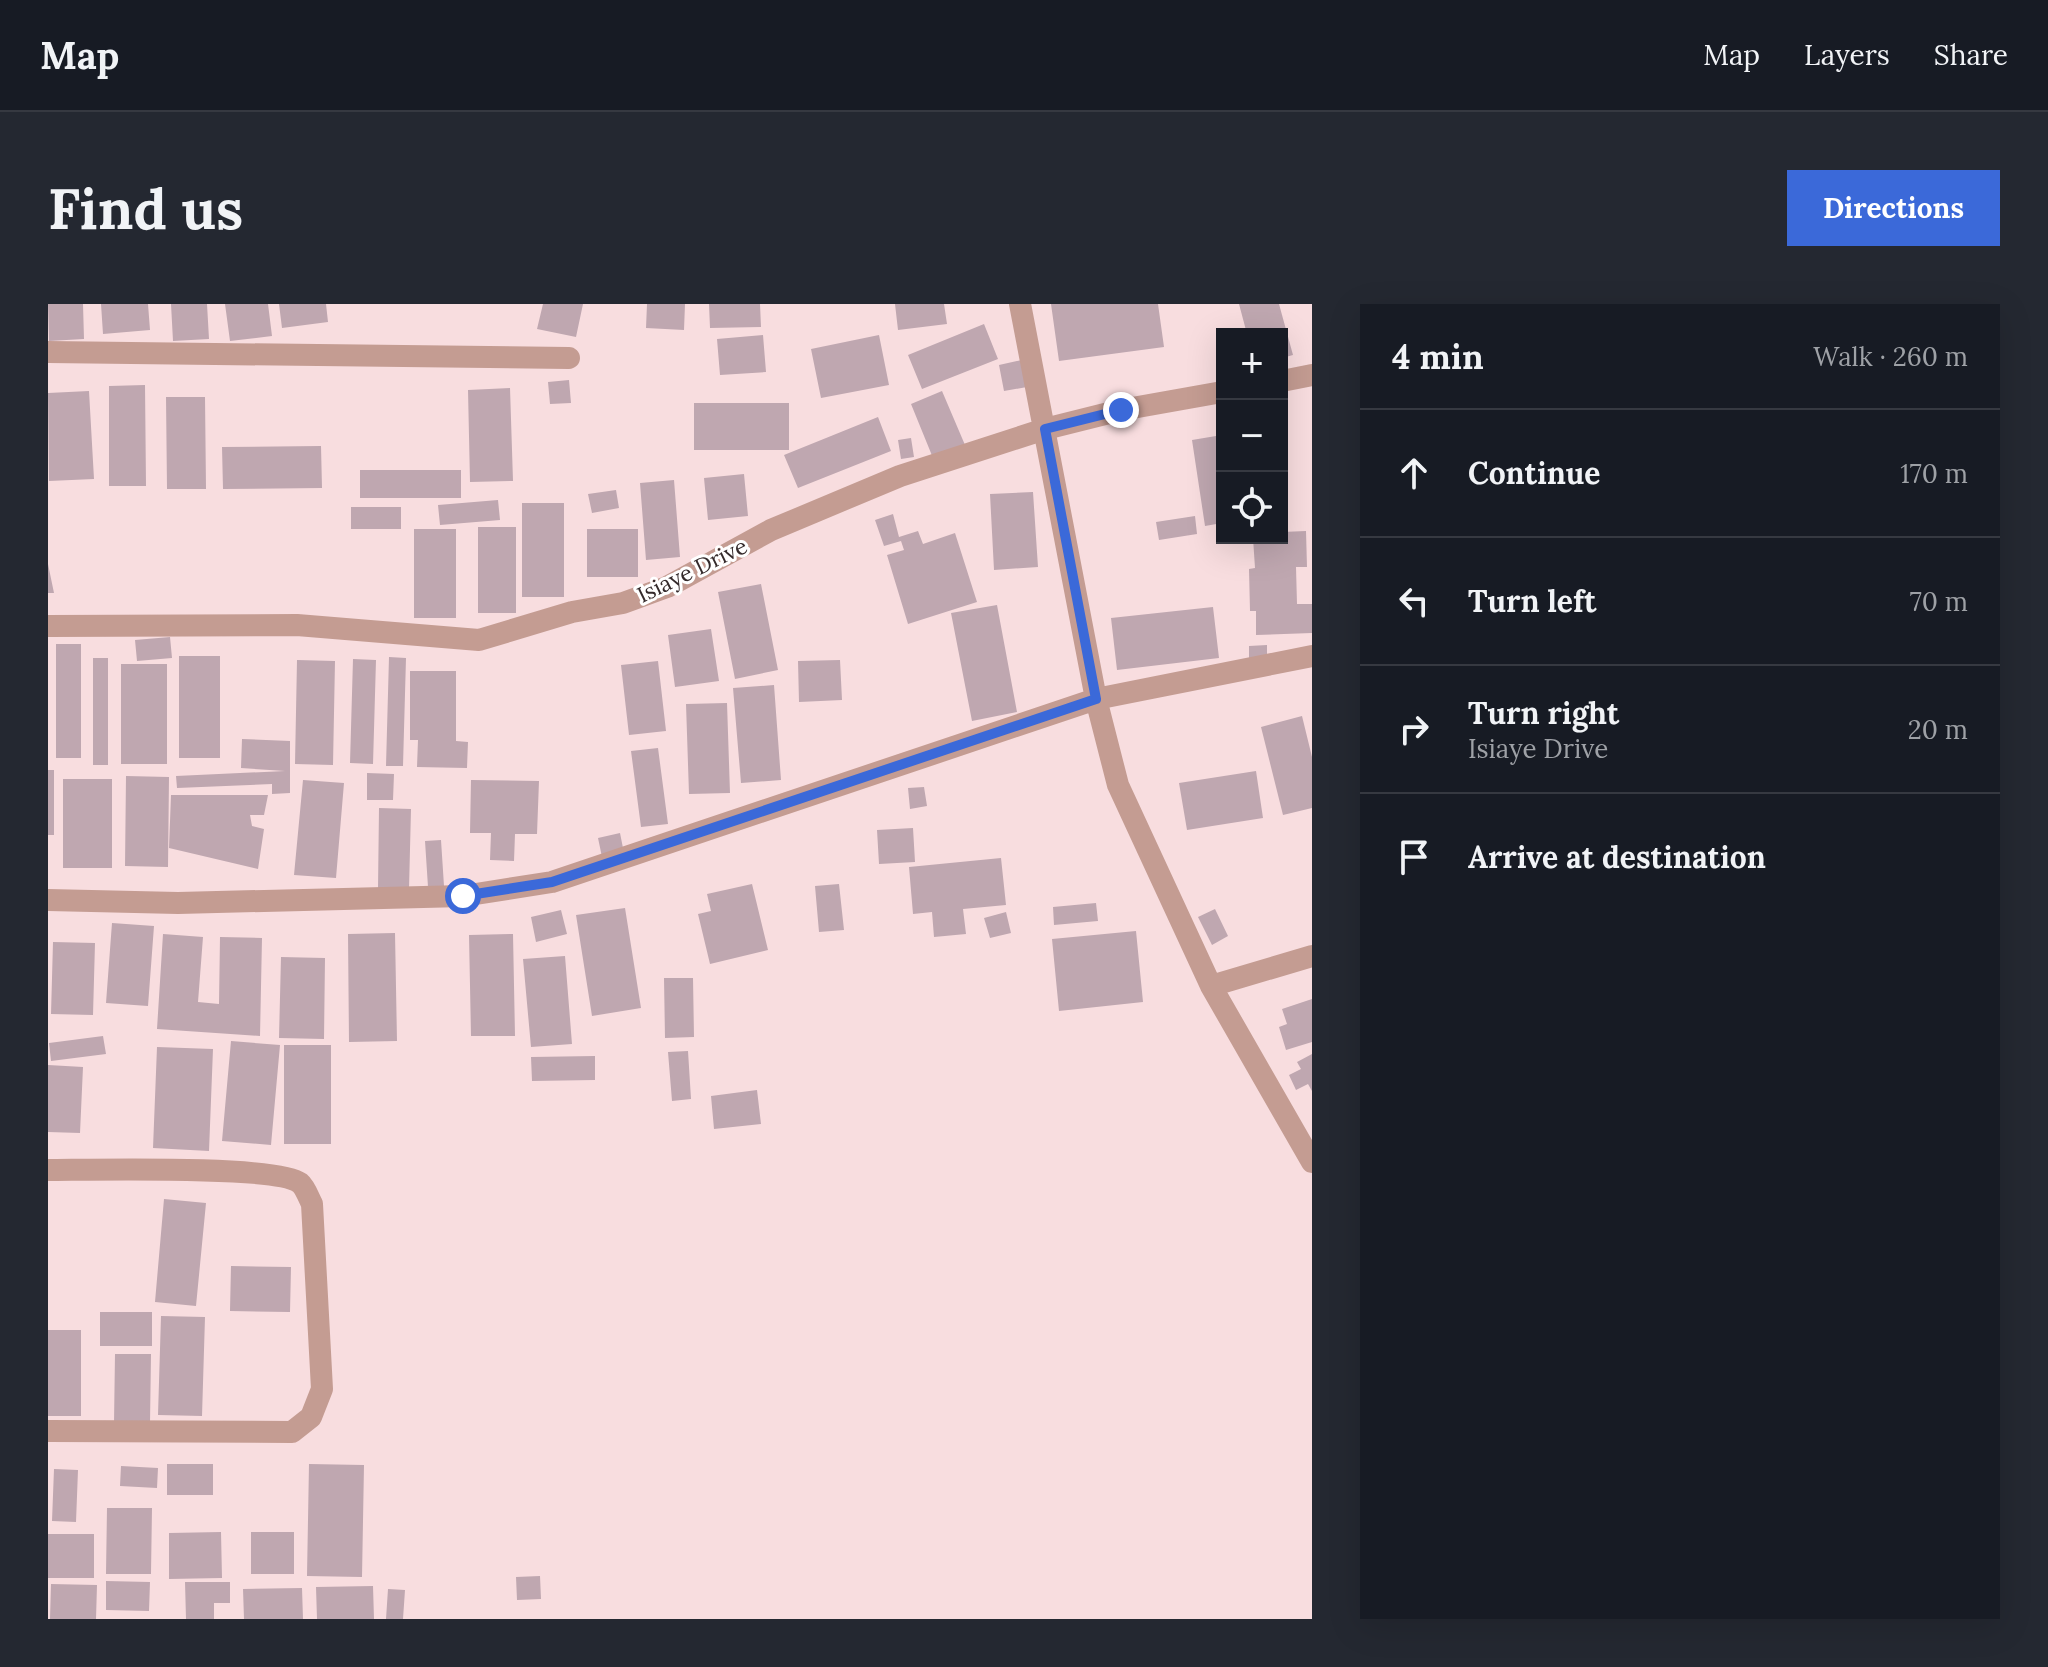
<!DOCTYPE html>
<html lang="en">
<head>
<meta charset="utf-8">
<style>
  body { margin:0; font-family:Lora,serif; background:#242831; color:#f1f3f6 }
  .controls { position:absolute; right:24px; top:24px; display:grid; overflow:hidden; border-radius:0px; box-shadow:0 8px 32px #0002 }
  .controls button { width:72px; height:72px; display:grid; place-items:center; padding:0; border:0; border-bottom:2px solid #363941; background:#171b24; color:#f1f3f6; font:40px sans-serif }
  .stop { position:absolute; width:24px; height:24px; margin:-18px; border:6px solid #3b69d9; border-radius:50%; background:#fff }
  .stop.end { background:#3b69d9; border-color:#fff; box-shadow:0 2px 8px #0008 }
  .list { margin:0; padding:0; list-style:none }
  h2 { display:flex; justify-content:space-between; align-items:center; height:104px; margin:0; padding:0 32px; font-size:34px }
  h2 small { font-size:26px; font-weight:400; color:#9ea1a6 }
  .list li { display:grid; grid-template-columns:52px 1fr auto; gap:24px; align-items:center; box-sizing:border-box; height:128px; padding:0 32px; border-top:2px solid #363941 }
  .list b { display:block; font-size:30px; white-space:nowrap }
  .list p { margin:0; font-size:26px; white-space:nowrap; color:#9ea1a6 }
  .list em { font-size:26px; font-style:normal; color:#9ea1a6 }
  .icon { flex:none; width:44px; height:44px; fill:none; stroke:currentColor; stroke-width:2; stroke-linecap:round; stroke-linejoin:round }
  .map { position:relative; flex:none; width:1264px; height:1315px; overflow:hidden; border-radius:0px }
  header { display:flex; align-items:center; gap:48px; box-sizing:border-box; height:112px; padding:0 40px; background:#171b24; border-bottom:2px solid #363941 }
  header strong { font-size:38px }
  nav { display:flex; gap:44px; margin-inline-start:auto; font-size:28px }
  .intro { display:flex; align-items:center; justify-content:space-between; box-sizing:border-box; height:192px; padding:0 48px }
  h1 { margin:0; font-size:56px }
  .button { padding:20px 36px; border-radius:0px; background:#3b69d9; color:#fff; font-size:28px; font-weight:700 }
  main { display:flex; gap:48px; padding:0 48px }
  aside { flex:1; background:#171b24; border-radius:0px; box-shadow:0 8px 32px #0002 }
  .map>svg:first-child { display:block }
  .building { fill:#bfa7b0 }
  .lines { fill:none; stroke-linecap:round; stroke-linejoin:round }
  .minor { stroke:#c49c92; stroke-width:22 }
  .route { stroke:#3b69d9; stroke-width:10 }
  .labels { text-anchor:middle; stroke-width:6; stroke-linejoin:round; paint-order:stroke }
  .street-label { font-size:22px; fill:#342a2b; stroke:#fff }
</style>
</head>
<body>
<header>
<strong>Map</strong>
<nav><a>Map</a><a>Layers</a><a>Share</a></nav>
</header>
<div class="intro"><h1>Find us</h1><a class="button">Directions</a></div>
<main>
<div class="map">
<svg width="1264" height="1315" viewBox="0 0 1264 1315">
  <rect width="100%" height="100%" fill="#f8dddf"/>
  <path class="building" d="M0,0h35l1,35 -35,2z
    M53,0h47l2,26 -47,4z
    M123,0h36l2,35 -36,2z
    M177,0h43l4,32 -42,5z
    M231,0h47l2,18 -46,6z
    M495,0h40l-7,33 -39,-8z
    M599,0h38l-1,26 -38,-2z
    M661,0h51l1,23 -51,1z
    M847,0h49l3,20 -49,6z
    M1003,0h107l6,43 -105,14z
    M1191,0h40l14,51 -11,3v-24h-35z
    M936,20l14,35 -76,30 -14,-34z
    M715,31l3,37 -46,3 -3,-36z
    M831,31l10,50 -68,13 -10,-49z
    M974,56l5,27 -23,4 -5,-26z
    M521,76l2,23 -21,1 -2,-22z
    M97,81l1,101h-37v-100z
    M462,84l3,93 -43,1 -2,-92z
    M41,87l5,88 -45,2 -1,-88z
    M894,87l23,54 -32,13 -22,-54z
    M118,93h39l1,92h-39z
    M646,99h95v47h-95z
    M830,113l13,34 -93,37 -14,-33z
    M1174,131v88l-17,3 -13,-86z
    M863,134l3,19 -13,2 -3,-19z
    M273,142l1,42 -99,1 -1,-42z
    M312,166h101v28h-101z
    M696,170l4,42 -40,4 -4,-42z
    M626,176l6,77 -34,3 -6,-77z
    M568,186l3,18 -27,5 -4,-19z
    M985,188l5,75 -44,3 -4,-76z
    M450,196l2,20 -60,5 -2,-20z
    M474,199h42v94h-42z
    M303,203h50v22h-50z
    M845,210l6,23 19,-6 5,13 32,-11 22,69 -69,22 -21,-69 17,-5 -3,-9 -17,5 -9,-26z
    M1147,212l2,18 -38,6 -3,-18z
    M430,223h38v86h-38z
    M366,225h42v89h-42z
    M539,225h51v48h-51z
    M1258,227l1,36h-11l1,37h15v29l-56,2v-24h-6l-1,-42 6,-1 -2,-30h29v-6z
    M0,260l6,29h-6z
    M713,280l17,86 -43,9 -17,-87z
    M949,301l20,107 -45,9 -21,-108z
    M1165,303l6,51 -102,12 -6,-52z
    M663,325l8,52 -44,6 -7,-52z
    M122,333l2,21 -35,3 -2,-21z
    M8,340h25v114h-25z
    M1219,341v12l-18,1v-12z
    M131,352h41v102h-41z
    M341,353l17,1 -3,108h-17z
    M45,354h15v107h-15z
    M305,355l23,1 -3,104 -23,-1z
    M249,356l38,1 -2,104 -38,-1z
    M792,356l2,40 -43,2 -1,-41z
    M610,357l8,70 -37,4 -8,-70z
    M73,360h46v100h-46z
    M362,367h46v70l12,1 -1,26 -50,-1 1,-27h-8z
    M726,381l7,95 -40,3 -8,-95z
    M679,399l3,90 -41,1 -3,-90z
    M1254,412l10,41v51l-29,7 -22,-88z
    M194,435l48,2v52l-18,1v-10l-95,4 -1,-12 109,-5 -44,-3z
    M610,444l10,76 -27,3 -10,-76z
    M0,466h6v65h-6z
    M1208,467l7,47 -76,12 -8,-47z
    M319,469l27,1 -1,26h-26z
    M78,472l43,1 -1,90 -43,-1z
    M15,475h49v89h-49z
    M255,476l41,3 -8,95 -42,-3z
    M423,476l68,1 -2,53h-22l-1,27 -24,-1 1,-27h-21z
    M876,483l3,19 -17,3 -2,-21z
    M123,491h97l-4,20h-14l2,11 12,3 -6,40 -89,-21z
    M331,504l32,1 -2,80h-31z
    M865,524l2,34 -36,2 -2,-34z
    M572,529l4,20 -22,4 -4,-19z
    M393,536l3,46 -16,1 -3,-46z
    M953,554l5,47 -43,4 3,25 -32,3 -2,-25 -19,2 -4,-47z
    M704,580l16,66 -58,14 -12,-50 13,-3 -4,-17z
    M791,580l5,46 -25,2 -4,-46z
    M1048,599l2,18 -44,4 -1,-18z
    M577,604l16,100 -49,8 -16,-101z
    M1167,605l13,27 -16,9 -14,-28z
    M513,606l6,24 -31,8 -5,-25z
    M958,608l5,21 -21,5 -6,-20z
    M64,619l42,3 -6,80 -42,-3z
    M1088,627l7,71 -84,9 -7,-72z
    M347,629l2,108 -48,1 -1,-108z
    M115,630l40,3 -5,65 21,2 1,-67 42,1 -2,98 -103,-7z
    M465,630l2,102h-44l-2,-101z
    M5,638l42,1 -2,72 -42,-1z
    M517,652l7,88 -41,3 -8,-88z
    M233,653l44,1 -1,81 -45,-1z
    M616,674h29l1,59 -29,1z
    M1264,695v43l-26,8 -7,-23 8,-3 -5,-15z
    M55,732l3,18 -55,7 -2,-18z
    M183,737l49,4 -9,100 -49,-4z
    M236,741h47v99h-47z
    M109,743l56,2 -4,102 -56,-3z
    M640,747l3,48 -19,2 -4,-49z
    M1264,750v37l-4,-7 -12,6 -7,-15 12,-6 -4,-7z
    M547,752v24l-63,1 -1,-24z
    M0,761l35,2 -3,66 -32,-1z
    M709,786l4,34 -47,5 -3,-33z
    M116,895l42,4 -10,103 -41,-4z
    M183,962l60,1 -1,45 -60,-1z
    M52,1008h52v34h-52z
    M113,1012l44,1 -3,99 -44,-1z
    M0,1026h33v86h-33z
    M67,1050h36l-1,69h-36z
    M119,1160h46v31h-46z
    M261,1160l55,1 -2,112 -55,-1z
    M73,1162l37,2 -1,20 -37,-2z
    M6,1165l24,1 -2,52 -24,-1z
    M59,1204h45l-1,66h-45z
    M173,1228l1,46 -53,1v-46z
    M203,1228h43v42h-43z
    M0,1230h46v44h-46z
    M492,1272l1,23 -24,1 -1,-23z
    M58,1277l44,1 -1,29 -43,-1z
    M137,1278h45v21h-16v16h-28z
    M3,1280l46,1 -1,34h-46z
    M325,1282l1,33h-57l-1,-32z
    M254,1284l1,31h-59l-1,-30z
    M340,1285l17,1 -2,29h-17z"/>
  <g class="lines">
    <path class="minor" d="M972,0l76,395 22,86 93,201 101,176
      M0,48l521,6
      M1234,77l30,-6
      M0,322l249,-1 182,15 93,-28 51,-9 44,-16 104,-57 129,-54 145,-47 76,-19 101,-18
      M0,596l130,3 285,-7 89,-14 544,-183 216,-43
      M1163,682l101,-30
      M0,866c40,0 229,-5 252,13 5,4 9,15 12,21l10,185 -11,28 -19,15 -244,-1"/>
  </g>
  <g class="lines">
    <path class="route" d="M415,592l89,-14 544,-183 -51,-270 76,-19"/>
  </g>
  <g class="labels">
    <g class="street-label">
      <text transform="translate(644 266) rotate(-26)" y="8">Isiaye Drive</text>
    </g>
  </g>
</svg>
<div class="controls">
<button>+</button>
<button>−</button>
<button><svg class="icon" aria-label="locate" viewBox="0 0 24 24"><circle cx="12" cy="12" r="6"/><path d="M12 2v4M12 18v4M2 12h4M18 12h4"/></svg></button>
</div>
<div class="stop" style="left:415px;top:592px"></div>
<div class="stop end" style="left:1073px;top:106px"></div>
</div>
<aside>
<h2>4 min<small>Walk · 260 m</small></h2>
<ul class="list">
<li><svg class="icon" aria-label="ahead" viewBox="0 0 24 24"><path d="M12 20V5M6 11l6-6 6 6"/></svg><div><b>Continue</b></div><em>170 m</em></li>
<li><svg class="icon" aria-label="left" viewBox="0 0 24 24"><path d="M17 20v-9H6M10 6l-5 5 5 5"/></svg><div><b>Turn left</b></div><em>70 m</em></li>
<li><svg class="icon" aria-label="right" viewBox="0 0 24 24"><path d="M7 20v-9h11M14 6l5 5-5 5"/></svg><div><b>Turn right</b><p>Isiaye Drive</p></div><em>20 m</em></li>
<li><svg class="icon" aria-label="arrive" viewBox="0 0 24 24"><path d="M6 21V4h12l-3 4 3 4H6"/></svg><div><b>Arrive at destination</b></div></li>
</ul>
</aside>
</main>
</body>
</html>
